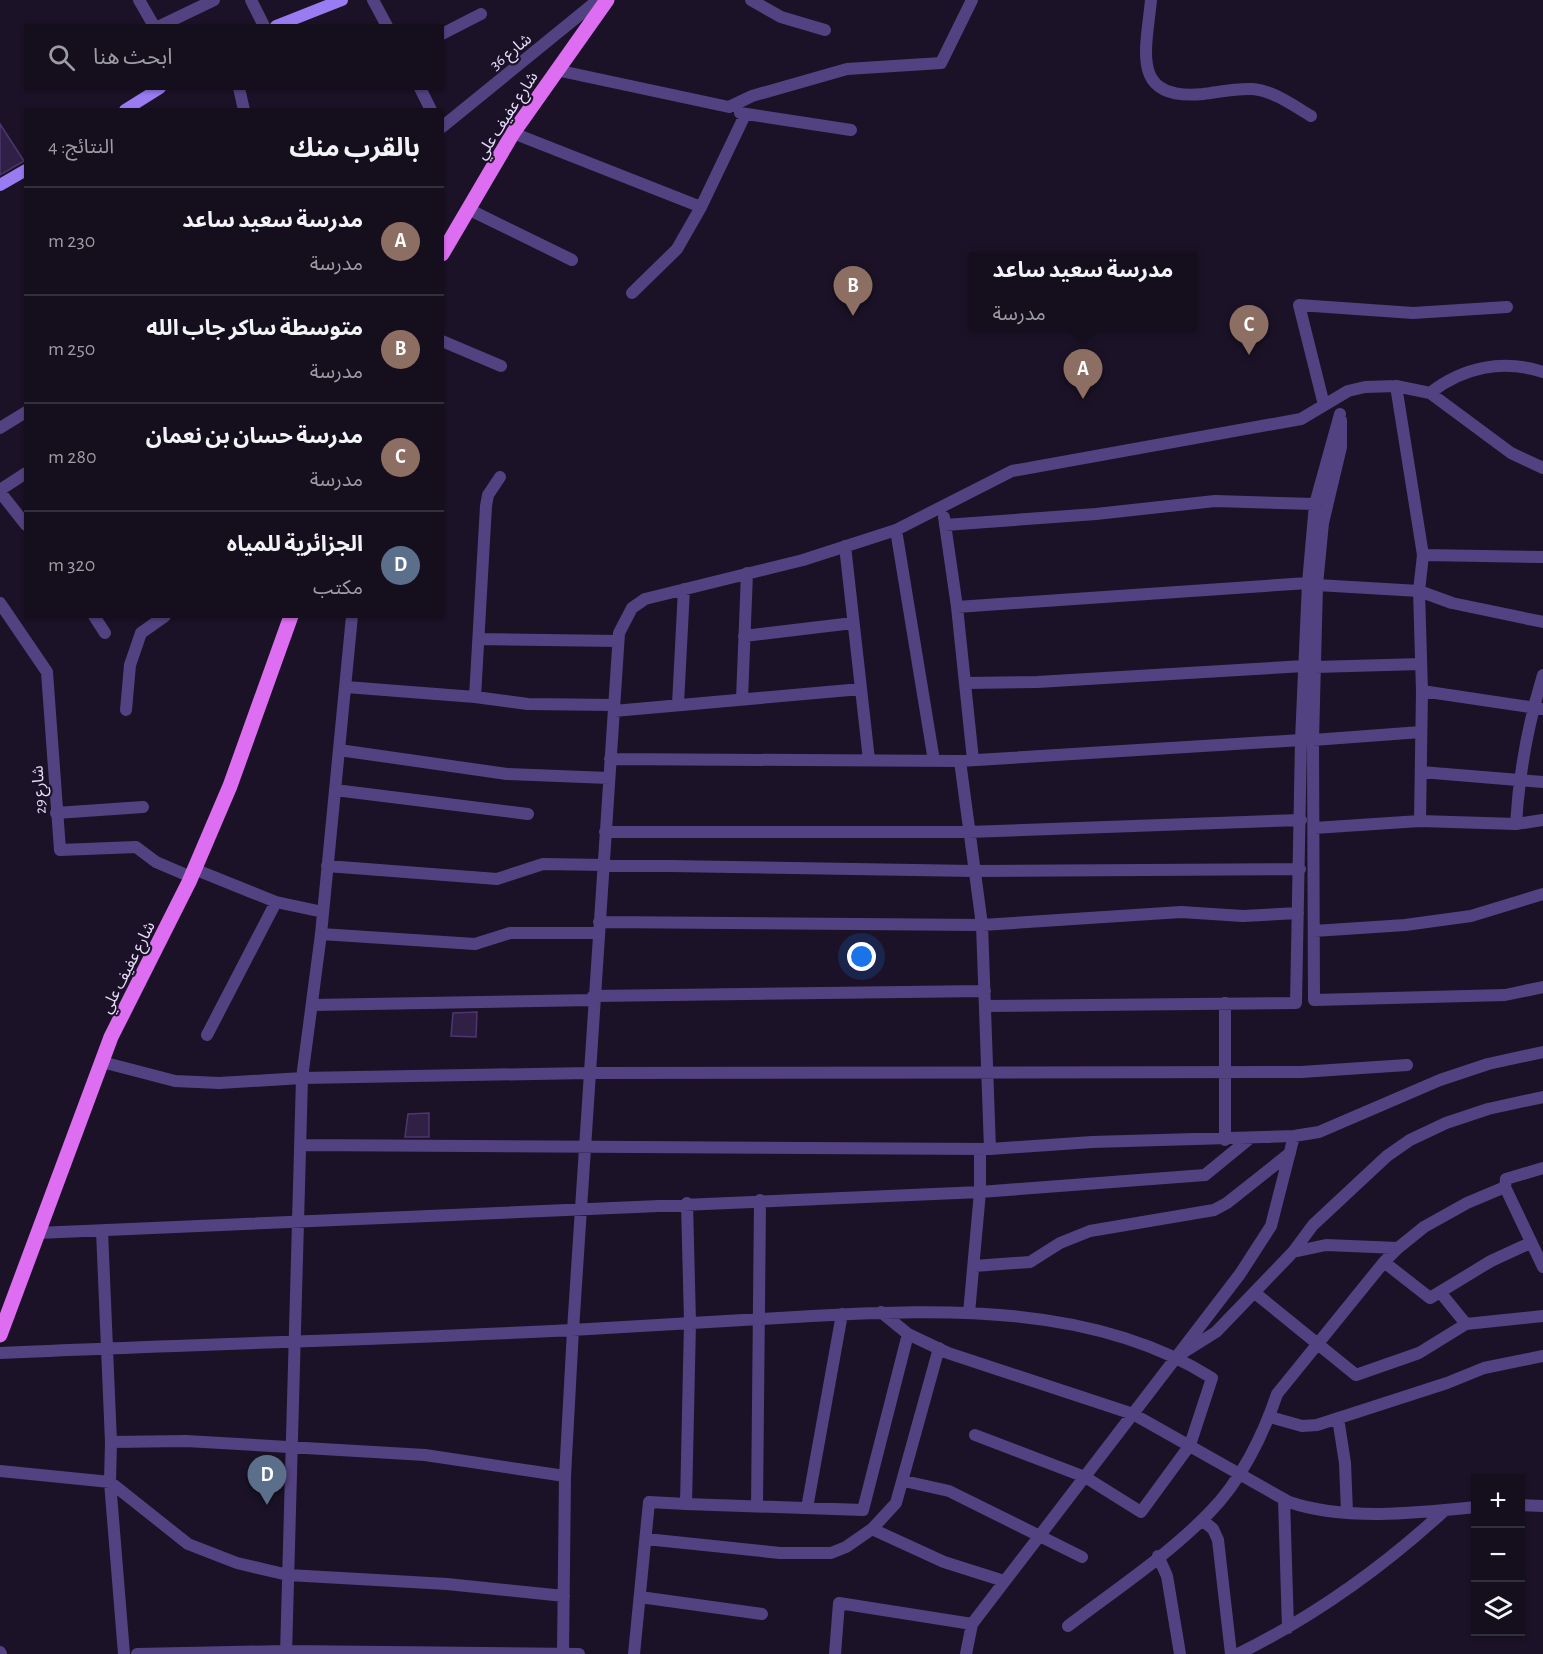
<!DOCTYPE html>
<html lang="ar">
<head>
<meta charset="utf-8">
<style>
  body { margin:0; font-family:"Alegreya Sans","Noto Sans Arabic",sans-serif; background:#211c2a; color:#f1f3f6; direction:rtl }
  .controls { position:absolute; right:18px; bottom:18px; display:grid; overflow:hidden; border-radius:0px; box-shadow:0 2px 4px #0004 }
  .controls button { width:54px; height:54px; display:grid; place-items:center; padding:0; border:0; border-bottom:2px solid #332e3b; background:#140e1d; color:#f1f3f6; font:30px sans-serif }
  .you { position:absolute; left:862px; top:957px; width:21px; height:21px; margin:-15px; border:4px solid #fff; border-radius:50%; background:#1a73e8; box-shadow:0 0 0 9px #1a73e833 }
  .badge { display:grid; place-items:center; width:39px; height:39px; border-radius:50%; background:#2563eb; color:#fff; font-size:20px; font-weight:700 }
  .pin { position:absolute; translate:-50% -50px; filter:drop-shadow(0 2px 3px #0008) }
  .pin::after { content:''; position:absolute; top:32px; width:21px; height:18px; background:inherit; clip-path:polygon(0 0,100% 0,50% 100%) }
  .popup { position:absolute; left:969px; top:252px; width:228px; height:78px; box-sizing:border-box; display:grid; place-content:center; border-radius:0px; background:#140e1d; filter:drop-shadow(0 2px 4px #0005); font-size:20px; white-space:nowrap; color:#9d9ca4 }
  .popup b { font-size:22px; color:#f1f3f6 }
  .popup::after { content:''; position:absolute; left:50%; top:100%; margin-left:-12px; border:12px solid transparent; border-top-color:#140e1d }
  .list { margin:0; padding:0; list-style:none }
  h2 { display:flex; justify-content:space-between; align-items:center; height:78px; margin:0; padding:0 24px; font-size:26px }
  h2 small { font-size:20px; font-weight:400; color:#9d9ca4 }
  .list li { display:grid; grid-template-columns:39px 1fr auto; gap:18px; align-items:center; box-sizing:border-box; height:108px; padding:0 24px; border-top:2px solid #332e3b }
  .list b { display:block; font-size:22px; white-space:nowrap }
  .list p { margin:0; font-size:20px; white-space:nowrap; color:#9d9ca4 }
  .list em { font-size:20px; font-style:normal; color:#9d9ca4 }
  .icon { flex:none; width:33px; height:33px; fill:none; stroke:currentColor; stroke-width:2; stroke-linecap:round; stroke-linejoin:round }
  .map { position:relative; flex:none; width:1543px; height:1654px; overflow:hidden; direction:ltr }
  .search { position:absolute; background:#140e1d; box-shadow:0 2px 4px #0004; left:24px; top:24px; width:420px; height:66px; display:flex; align-items:center; gap:15px; box-sizing:border-box; padding:0 21px; border-radius:0px; color:#9d9ca4; font-size:22px }
  .panel { position:absolute; background:#140e1d; box-shadow:0 2px 4px #0004; left:24px; top:108px; width:420px; height:510px; border-radius:0px; direction:rtl }
  .map>svg:first-child { display:block }
  .building { fill:#302046; stroke:#4e3570; stroke-width:1.5 }
  .lines { fill:none; stroke-linecap:round; stroke-linejoin:round }
  .street { stroke:#534281; stroke-width:12 }
  .secondary { stroke:#997cf2; stroke-width:12 }
  .primary { stroke:#dd6ef1; stroke-width:15 }
  .labels { text-anchor:middle; stroke-width:4.5; stroke-linejoin:round; paint-order:stroke }
  .street-label { font-size:16px; fill:#e7dcfc; stroke:#1b1227 }
</style>
</head>
<body>
<div class="map">
<svg width="1543" height="1654" viewBox="0 0 1543 1654">
  <rect width="100%" height="100%" fill="#1b1227"/>
  <path class="building" d="M0,124l24,37 -24,14z
    M477,1012l-1,25 -25,-1 2,-23z
    M429,1113v24h-24l3,-23z"/>
  <g class="lines">
    <path class="street" d="M139,0l15,26
      M251,0l13,26
      M373,0l14,26
      M751,0l30,17 44,13
      M1151,0c-5,51 -21,101 52,94 16,-2 34,-6 50,-5 21,2 41,17 58,27
      M160,26l54,-26
      M442,34l39,-20
      M556,70l173,37 23,-11 95,-27 94,-6 31,-63
      M239,88l5,22
      M420,88l11,22
      M740,113l111,17
      M442,127l156,-127
      M513,133l188,74
      M468,209l104,51
      M632,293l45,-44 24,-42 44,-92
      M442,341l59,25
      M1396,386l27,169 -4,36 3,100 -2,130
      M1430,393c33,-26 73,-34 113,-21
      M1324,405l-25,-100 114,8 94,-6
      M1341,420v27l-18,76 -6,62 -4,155 1,260 191,-5 38,-8
      M0,428l26,-16
      M0,490l26,-17
      M0,492l26,33
      M944,517l13,90 16,153
      M945,525l151,-11 119,-13 100,3
      M896,530l38,231
      M845,546l24,214
      M1423,555l120,2
      M1317,585l102,6 33,12 91,19
      M0,603l47,69 13,178 76,-3 20,15 35,15
      M957,607l351,-24
      M94,616l11,17
      M744,636l109,-13
      M479,639l139,2
      M1315,667l106,-3
      M966,683l71,-1 267,-16
      M346,687l129,10 53,7 86,1
      M1422,691l121,18
      M475,697l11,-191 2,-11 12,-18
      M742,699l5,-126
      M678,704l6,-115
      M126,710l4,-45 11,-32 24,-17
      M614,711l247,-22
      M1313,740l108,-8
      M339,750l168,24 102,4
      M610,759l350,2 341,-21
      M960,761l22,164 8,224
      M1421,772l122,10
      M335,790l193,24
      M56,813l87,-6
      M1516,824c3,-51 12,-100 27,-149
      M1314,828l106,-7 96,3 27,-4
      M605,832h363l333,-12
      M327,866l170,13 46,-15 431,7 326,-2
      M194,869l82,33 47,10
      M599,922l383,3 199,-13 62,4 55,-3
      M1314,931l91,-6 66,-9 72,-22
      M321,934l154,10 35,-11h88
      M593,996l392,-5
      M1225,1003v137
      M312,1005l281,-5
      M986,1006l310,-3 5,-263 7,-157 7,-79 25,-90
      M207,1035l69,-133
      M102,1062l73,19 44,2 83,-5 286,-5 713,-1 106,-7
      M300,1145l690,4 102,-7 202,-6 25,-4 121,-52 48,-16 55,-12
      M1543,1168l-37,11 -1,8 38,80
      M687,1203l3,119 -4,182 177,6 45,-176
      M102,1231l9,211 -1,40 14,172
      M38,1233l942,-41 225,-17 44,-36
      M1293,1252l33,-7 72,3
      M1384,1262l46,36 61,-37 39,-18
      M974,1266l56,-4 30,-19 30,-12 124,-21 13,-7 63,-50
      M1440,1292l26,32
      M1255,1293l101,82 63,-22 47,-29 77,-8
      M881,1312l27,22 40,19 185,61 156,88c55,19 129,11 187,5
      M969,1313l11,-121v-43
      M1184,1352l32,-20 77,-80 20,-27 74,-69 23,-16 36,-17 42,-14 55,-12
      M0,1353c191,-9 381,-13 572,-23 80,-4 160,-10 240,-14 133,-7 283,-12 400,62l-22,67 -49,67 -56,-35 -110,-42
      M1270,1417l32,9 15,-1 130,-42 37,-15 59,-12
      M1338,1418l7,45 2,49
      M111,1442l75,-1 239,14 140,21
      M0,1471l110,11 78,62 49,19 51,12 159,9 117,12
      M904,1481l45,10 133,66
      M1284,1499l4,129
      M1520,1505l23,1
      M757,1506l3,-306
      M807,1508l35,-194
      M1202,1520l11,9 5,11 13,114
      M872,1529l72,33 60,19
      M646,1539l134,14h51l15,-6 26,-18 24,-26 43,-155
      M1158,1556l9,20 13,78
      M640,1597l122,17
      M1068,1626c47,-36 99,-70 141,-113 31,-31 54,-77 68,-119l107,-132 14,-14 26,-21 43,-24 38,-16
      M0,1652l1,2
      M137,1654l149,-3 293,3
      M286,1654l16,-576 19,-144 31,-318
      M563,1654l2,-178 8,-146 46,-697 13,-25 13,-9 158,-39 93,-30 116,-59 289,-52 47,-28 17,-4 31,-1 34,7 81,60 32,15
      M634,1654l15,-152 37,2
      M835,1654l4,-51 133,21
      M966,1654l6,-30 268,-350 31,-48 23,-90
      M1238,1654c75,-37 145,-87 206,-143"/>
    <path class="secondary" d="M276,26l66,-26
      M125,110l35,-22
      M0,185l26,-15"/>
    <path class="primary" d="M442,254l71,-121 94,-133
      M0,1335l111,-298 78,-155 41,-96 61,-170"/>
  </g>
  <g class="labels">
    <g class="street-label">
      <text transform="translate(510 51) rotate(-39)" y="6">شارع 36</text>
      <text transform="translate(506 115) rotate(-57)" y="6">شارع عفيف علي</text>
      <text transform="translate(38 790) rotate(-94)" y="6">شارع 29</text>
      <text transform="translate(127 967) rotate(-63)" y="6">شارع عفيف علي</text>
    </g>
  </g>
</svg>
<div class="controls">
<button>+</button>
<button>−</button>
<button><svg class="icon" aria-label="layers" viewBox="0 0 24 24"><path d="M12 4l9 5-9 5-9-5zM3 14l9 5 9-5"/></svg></button>
</div>
<div class="you"></div>
<div class="pin badge" style="left:1083px;top:399px;background:#8d6e63">A</div>
<div class="popup"><b>مدرسة سعيد ساعد</b>مدرسة</div>
<div class="pin badge" style="left:853px;top:316px;background:#8d6e63">B</div>
<div class="pin badge" style="left:1249px;top:355px;background:#8d6e63">C</div>
<div class="pin badge" style="left:267px;top:1505px;background:#5c6f8a">D</div>
<div class="search"><svg class="icon" aria-label="search" viewBox="0 0 24 24"><circle cx="10" cy="10" r="6"/><path d="M15 15l6 6"/></svg>ابحث هنا</div>
<section class="panel">
<h2>بالقرب منك<small>النتائج: 4</small></h2>
<ul class="list">
<li><span class="badge" style="background:#8d6e63">A</span><div><b>مدرسة سعيد ساعد</b><p>مدرسة</p></div><em>230 m</em></li>
<li><span class="badge" style="background:#8d6e63">B</span><div><b>متوسطة ساكر جاب الله</b><p>مدرسة</p></div><em>250 m</em></li>
<li><span class="badge" style="background:#8d6e63">C</span><div><b>مدرسة حسان بن نعمان</b><p>مدرسة</p></div><em>280 m</em></li>
<li><span class="badge" style="background:#5c6f8a">D</span><div><b>الجزائرية للمياه</b><p>مكتب</p></div><em>320 m</em></li>
</ul>
</section>
</div>
</body>
</html>
